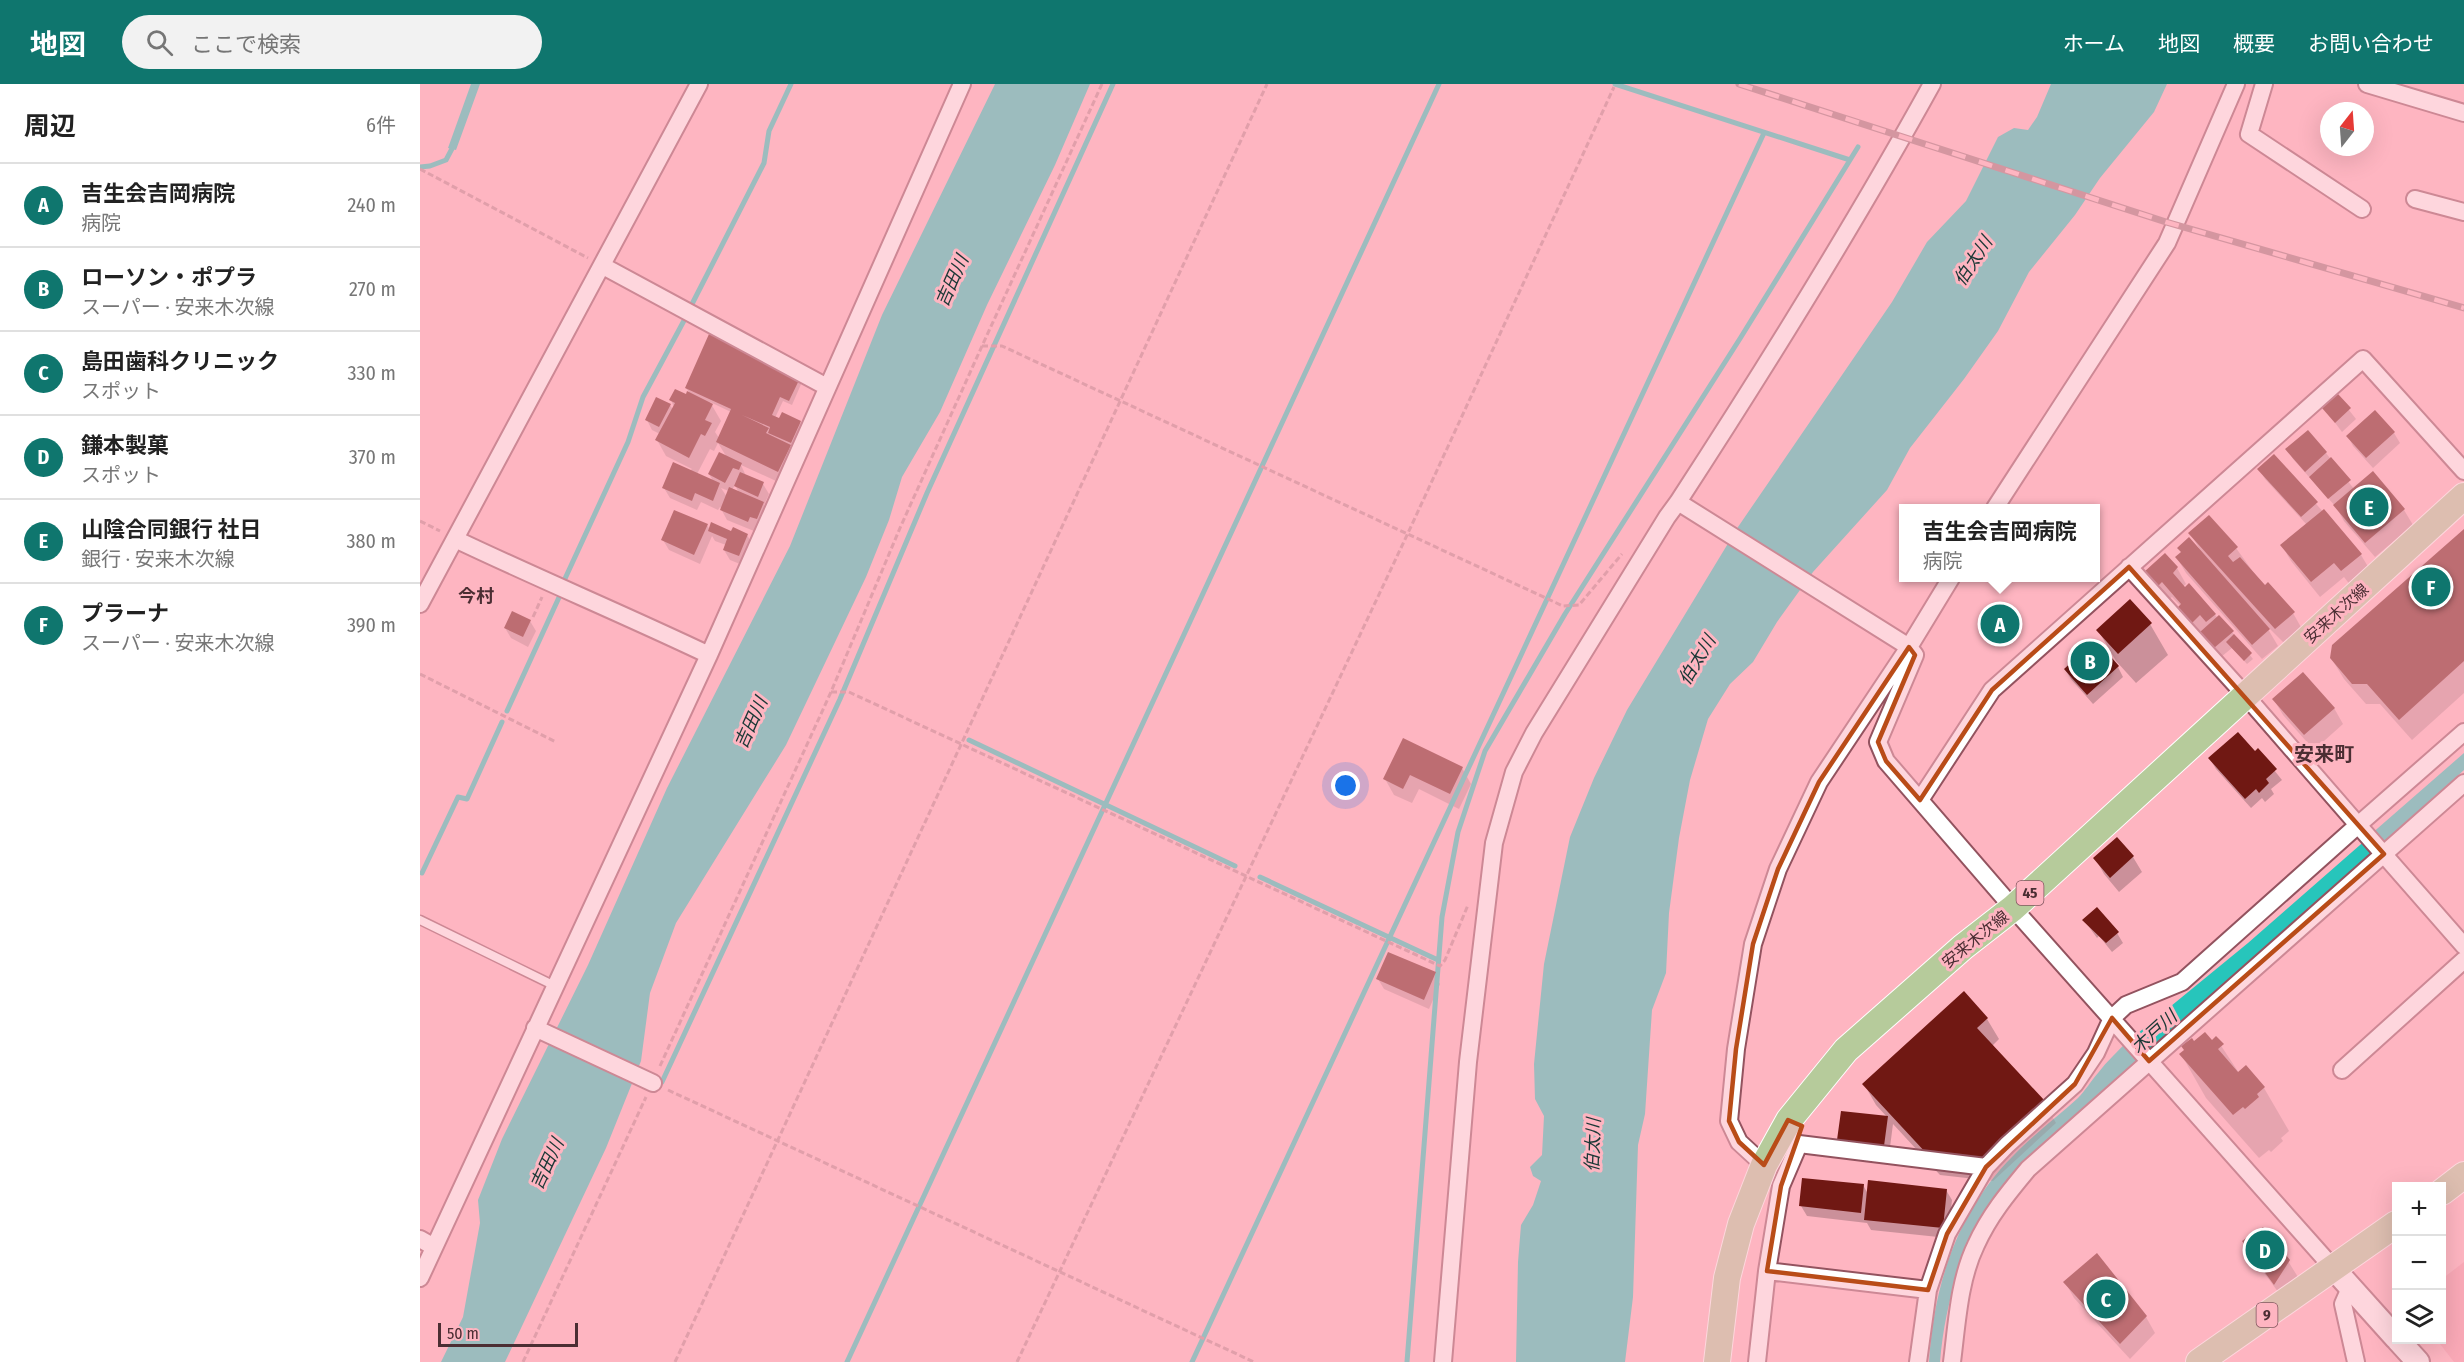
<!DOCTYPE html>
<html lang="ja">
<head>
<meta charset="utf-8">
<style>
  body { margin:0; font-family:"Fira Sans Condensed","Noto Sans JP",sans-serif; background:#f2f2f2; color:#222 }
  .controls { position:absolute; right:18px; bottom:18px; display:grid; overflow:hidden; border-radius:0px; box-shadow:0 6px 24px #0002 }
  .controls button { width:54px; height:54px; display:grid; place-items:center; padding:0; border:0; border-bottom:2px solid #e0e0e0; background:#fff; color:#222; font:30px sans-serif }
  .compass { position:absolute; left:1900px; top:18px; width:54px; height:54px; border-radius:50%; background:#fff; box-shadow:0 6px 24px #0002; rotate:17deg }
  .scale { position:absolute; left:18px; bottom:15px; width:140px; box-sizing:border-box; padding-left:6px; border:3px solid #4b2e33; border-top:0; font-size:16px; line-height:21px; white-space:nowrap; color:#4b2e33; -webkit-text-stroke:4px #feb5c1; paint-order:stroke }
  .you { position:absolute; left:926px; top:702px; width:21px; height:21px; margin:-15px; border:4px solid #fff; border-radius:50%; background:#1a73e8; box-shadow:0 0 0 9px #1a73e833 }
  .badge { display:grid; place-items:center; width:39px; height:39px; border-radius:50%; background:#0f766e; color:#fff; font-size:20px; font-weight:700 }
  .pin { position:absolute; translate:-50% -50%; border:3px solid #fff; box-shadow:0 2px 6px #0006 }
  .popup { position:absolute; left:1479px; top:420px; width:201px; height:78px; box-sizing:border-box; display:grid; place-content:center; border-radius:0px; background:#fff; filter:drop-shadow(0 2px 4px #0005); font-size:20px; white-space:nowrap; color:#767676 }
  .popup b { font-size:22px; color:#222 }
  .popup::after { content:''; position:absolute; left:50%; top:100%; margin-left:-12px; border:12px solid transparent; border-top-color:#fff }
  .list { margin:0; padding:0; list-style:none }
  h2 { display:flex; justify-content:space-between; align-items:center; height:78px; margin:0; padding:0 24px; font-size:26px }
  h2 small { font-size:20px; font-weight:400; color:#767676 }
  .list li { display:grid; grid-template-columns:39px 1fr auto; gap:18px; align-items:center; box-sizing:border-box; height:84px; padding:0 24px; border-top:2px solid #e0e0e0 }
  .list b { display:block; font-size:22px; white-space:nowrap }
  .list p { margin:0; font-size:20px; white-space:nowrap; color:#767676 }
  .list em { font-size:20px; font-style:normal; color:#767676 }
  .icon { flex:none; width:33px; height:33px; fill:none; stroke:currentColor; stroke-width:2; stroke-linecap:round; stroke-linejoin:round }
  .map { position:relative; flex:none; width:2044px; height:1278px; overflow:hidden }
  header { display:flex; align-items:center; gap:36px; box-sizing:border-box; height:84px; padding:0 30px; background:#0f766e; color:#fff }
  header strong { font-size:28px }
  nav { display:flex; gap:33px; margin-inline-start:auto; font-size:21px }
  .search { width:420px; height:54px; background:#f2f2f2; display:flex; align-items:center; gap:15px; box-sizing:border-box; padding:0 21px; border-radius:33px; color:#767676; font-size:22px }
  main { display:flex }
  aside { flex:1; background:#fff }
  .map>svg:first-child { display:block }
  .green { fill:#f59cac }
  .water { fill:#27c5bb }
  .shadow { fill:#0003; fill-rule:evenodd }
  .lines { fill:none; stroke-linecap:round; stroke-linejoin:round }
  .stream { stroke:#27c5bb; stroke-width:5 }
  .building { fill:#701813 }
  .lane-casing { stroke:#93535f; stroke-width:11 }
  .street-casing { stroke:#93535f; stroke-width:20 }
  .secondary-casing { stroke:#93535f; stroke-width:26 }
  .primary-casing { stroke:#fff; stroke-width:28 }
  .path { stroke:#be858e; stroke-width:3; stroke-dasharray:6 3; stroke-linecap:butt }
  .lane { stroke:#fff; stroke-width:8 }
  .street { stroke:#fff; stroke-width:16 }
  .secondary { stroke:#fff; stroke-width:22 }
  .primary { stroke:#b6cb9b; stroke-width:26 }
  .rail-casing { stroke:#a37179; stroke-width:7 }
  .rail { stroke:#feb5c1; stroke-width:4.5; stroke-dasharray:14; stroke-linecap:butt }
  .marked { fill:none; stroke:#b94c18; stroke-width:4.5; stroke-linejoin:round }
  .labels { text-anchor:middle; stroke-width:6; stroke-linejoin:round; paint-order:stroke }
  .shield { fill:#feb5c1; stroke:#81565e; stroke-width:1.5 }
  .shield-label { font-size:15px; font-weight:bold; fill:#4b2e33 }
  .street-label { font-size:16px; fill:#4b2e33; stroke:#feb5c1 }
  .water-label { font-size:18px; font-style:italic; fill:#193735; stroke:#feb5c1 }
  .neighbourhood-label { font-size:18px; font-weight:bold; fill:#4b2e33; stroke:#feb5c1 }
  .quarter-label { font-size:20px; font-weight:bold; fill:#4b2e33; stroke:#feb5c1 }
</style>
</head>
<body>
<header>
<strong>地図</strong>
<div class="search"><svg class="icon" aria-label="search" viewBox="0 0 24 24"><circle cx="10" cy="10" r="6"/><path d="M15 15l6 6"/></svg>ここで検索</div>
<nav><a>ホーム</a><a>地図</a><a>概要</a><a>お問い合わせ</a></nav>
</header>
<main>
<aside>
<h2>周辺<small>6件</small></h2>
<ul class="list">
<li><span class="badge">A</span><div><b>吉生会吉岡病院</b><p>病院</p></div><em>240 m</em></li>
<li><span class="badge">B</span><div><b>ローソン・ポプラ</b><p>スーパー · 安来木次線</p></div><em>270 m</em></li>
<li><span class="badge">C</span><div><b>島田歯科クリニック</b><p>スポット</p></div><em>330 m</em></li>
<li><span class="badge">D</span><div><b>鎌本製菓</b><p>スポット</p></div><em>370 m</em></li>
<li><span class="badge">E</span><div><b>山陰合同銀行 社日</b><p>銀行 · 安来木次線</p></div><em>380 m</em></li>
<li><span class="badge">F</span><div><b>プラーナ</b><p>スーパー · 安来木次線</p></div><em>390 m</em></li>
</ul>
</aside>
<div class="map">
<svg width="2044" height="1278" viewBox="0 0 2044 1278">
  <rect width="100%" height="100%" fill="#feb5c1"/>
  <path class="green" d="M2044,1178v100h-10l-17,-22h5v-61z"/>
  <path class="water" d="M51,0h9l-24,66 -8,-2z
    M575,0h95l-35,81 -68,140 -47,107 -38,65 -13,43 -23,57 -80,168 -110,178 -26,70 -9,68 -35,87 -101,214h-64l22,-45 17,-94 -2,-23 24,-61 86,-174 79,-177 123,-242 92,-231z
    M1631,0h116l-13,28 -54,66 -25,37 -46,57 -31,59 -34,48 -54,69 -23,42 -74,82 -36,50 -24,40 -23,22 -22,35 -18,61 -11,58 -10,75 -3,60 -14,37 -7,104 -7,31 -5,152 -8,65h-109l2,-100 3,-37 12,-20 8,-24 -8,-5 -3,-9 12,-12 2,-39 -9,-17 -1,-35 10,-100 26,-127 24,-59 33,-68 111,-183 154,-225 35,-60 39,-41 32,-64 16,-9 14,2 9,-13z
    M2044,669v17l-84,77 -10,-12z
    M1948,754l9,10 -232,205 -13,-15 116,-95z
    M1709,956l13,16c-38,37 -82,69 -119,107 -51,54 -77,125 -83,199h-11c5,-78 28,-150 84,-206 20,-21 43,-38 65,-58 7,-7 13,-17 20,-25 9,-12 20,-22 31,-33z"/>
  <path class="shadow" d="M290,252l92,46 -10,23 -9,-4 -8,17 25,4 3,5 -9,20 -4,-2 9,16 -12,25 -46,-21 5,11 17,8 6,10 -5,11 5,8 -6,16 -7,-3 -2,5 -27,-11 -7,-13 -2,3 -17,-8 -4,8 -27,-12 -6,-10 28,-19 -26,-13 -9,-16 3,-6 -8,-4 -5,-10 23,-15 3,5 1,-3 -3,-7 16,-4 2,-4 -3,-4zM290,318l21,10 -12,26 -4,-6 6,-11zM298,359l8,13 -17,18 4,7 -16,-7 13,-25 4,2zM315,401l4,8 -7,-3zM301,404l8,3 -2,6z
    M1918,312l18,23 -14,13 -18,-24z
    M1954,328l20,21 6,10 -27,25 -20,-22 -5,-10z
    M1867,365l39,4 28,36 50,21 9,15 -38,32 -31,-36 -8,-14 -43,-48z
    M1854,372l87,99 9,15 -19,16 -7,-9 -24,20 -29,-36 -9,-15 25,-21 -42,-46 -6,-10z
    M287,441l3,5 37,5 6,10 -8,21 -15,-6 -6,-10 2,-5 -11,-4 -3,-5 -12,28 -31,-14 -6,-10z
    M2044,447v162l-52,47 -32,-36h-14l-22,-25 -13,-21z
    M1770,449l46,15 28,39 29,26 9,16 -17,15 -20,-20 13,22 -16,13 -76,-86 -9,-15 5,-4 -3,-6 21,2z
    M1745,471l12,13 9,16 -7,6 36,25 17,17 21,27 -6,5 -15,-16 -11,9 -17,-21 -2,2 -13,-15 -8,-17 -9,-9 -5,4 -13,-13z
    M110,537l6,10 -8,16 -17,-9 -6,-10z
    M1730,540l18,31 -32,28 -20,-22 -18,-31z
    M1698,583l5,10 -30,27 -22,-25 -6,-10z
    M1854,616l60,8 9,16 -29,26 -31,-35z
    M983,656l59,28 9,16 -12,25 -40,-20 -7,14 -18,-8 -9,-16z
    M1838,666l24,30 -11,9 3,5 -9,8 -3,-4 -11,10 -35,-39 -6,-10 45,-6z
    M1713,773l9,15 -23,20 -15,-18 -9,-16z
    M1664,836l33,13 6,10 -11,9 -13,-16 -2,2z
    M1014,890l6,10 -11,25 -45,-20 -6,-10z
    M1567,935l12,20 -7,7 52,56 12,21 -63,58 -53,-6 -47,-51 -4,31 -44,-5 -6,-10 48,-23 -11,-12 -12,-21z
    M1796,954l23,35 25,15 25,43 -8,7 2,3 -12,11 -2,-2 -10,8 -53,-60 -25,-44 13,-11 18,-1z
    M1443,1101l5,9 78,-4 6,10 -4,38 -77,-8 -4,-7 -60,-7 -6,-10z
    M1824,1157l44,20 13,21 -14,22 -31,-42z
    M1677,1171l49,62 9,16 -25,26 -56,-61 -9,-16z"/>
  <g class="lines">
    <path class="stream" d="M1195,0l235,76
      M0,83l10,-1 16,-6 9,-17
      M270,224l74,-145 5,-32 22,-47
      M143,499l65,-141 15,-45 44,-82
      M87,627l54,-118
      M549,656l266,126
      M2,789l36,-76 9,2 35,-77
      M840,793l178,83
      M242,998l178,-383 87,-206 186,-409
      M427,1278l592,-1278
      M772,1278l572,-1229
      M987,1278l35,-445 16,-85 27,-81 80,-137 176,-277 117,-190"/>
  </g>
  <path class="building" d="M289,250l92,42 -12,25 -9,-4 -8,18 7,3 3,-6 19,9 -10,22 -23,-10 2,-6 -28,-12 27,13 -3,5 25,12 -13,27 -62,-30 15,-33 -46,-21z
    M255,305l11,5 1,-3 26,13 -8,16 7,3 -7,13 -4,-2 -12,24 -34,-18 20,-37 -6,-3z
    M1918,310l13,14 -16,15 -13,-15z
    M236,313l15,7 -12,23 -14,-7z
    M1955,326l20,22 -29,26 -20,-22z
    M1888,346l19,22 -22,20 -20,-23z
    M299,368l23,11 -3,7 -6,-2 -8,15 -17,-9z
    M1854,370l44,48 -17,15 -44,-48z
    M1911,373l20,23 -23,19 -19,-22z
    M253,378l47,21 -7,18 -18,-8 -3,8 -30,-13z
    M1953,387l32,38 -40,34 -32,-38z
    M320,388l24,10 -6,15 -24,-11z
    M309,403l35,15 -7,17 -7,-2 -2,5 -28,-12z
    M1904,425l38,45 -21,17 -7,-8 -23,19 -31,-37z
    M254,426l34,14 -14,31 -33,-15z
    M1789,431l29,32 -10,9 5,6 7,-5 25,28 3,-3 27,30 -20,17 -87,-96z
    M291,438l20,9 2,-4 15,7 -9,22 -16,-6 4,-11 -19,-8z
    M2044,445v132l-65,59 -32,-36h-15l-22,-26 2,-13z
    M1769,453l81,92 -18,16 -77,-88 6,-5 -4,-4z
    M1745,469l13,14 -5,6 12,14 4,-4 27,31 -10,8 -6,-7 -8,8 -14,-16 3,-3 -19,-22 -5,5 -13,-15z
    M1710,515l22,24 -34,31 -22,-24z
    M92,527l19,9 -8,17 -19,-9z
    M1799,531l15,16 -20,17 -14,-16z
    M1814,550l18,19 -8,8 -18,-19z
    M1676,556l23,26 -32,29 -23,-26z
    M1883,588l32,36 -31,27 -32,-36z
    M1818,648l17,19 3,-3 19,21 -11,10 3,4 -10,10 -3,-4 -11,10 -37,-41z
    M983,654l60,29 -13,27 -40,-19 -7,14 -20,-10z
    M1697,753l17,19 -24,22 -17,-20z
    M1677,823l22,25 -13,11 -24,-23z
    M968,868l48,20 -12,28 -48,-21z
    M1544,907l24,27 -11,10 68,73 -64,59 -54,-6 -65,-70z
    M1785,948l7,8 4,-4 8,8 -6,5 20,23 8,-7 19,22 -8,7 2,3 -14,12 -2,-2 -10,8 -54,-61 5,-4 -3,-4 11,-8 2,3z
    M1421,1027l47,5 -4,30 -47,-6z
    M1382,1094l62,6 -3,29 -62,-7z
    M1448,1096l79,9 -4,39 -79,-8z
    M1843,1143l27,33 -16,25 -32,-44z
    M1677,1169l50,63 -27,28 -57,-62z"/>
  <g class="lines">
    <g class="lane-casing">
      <path id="lane" d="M0,836l135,66"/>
    </g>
    <g class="street-casing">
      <path id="street" d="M1844,0l-15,50 113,75
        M1947,0l97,29
        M1995,115l49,13
        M183,182l224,121
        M1258,418l231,145 6,8 -37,87 8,19 127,147 321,361
        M1575,424l172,-265 69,-159
        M35,455c84,40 170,76 254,116
        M1709,483l116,128 113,130 106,-93
        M0,520l279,-520
        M1500,716l72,-110 371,-331 101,112
        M115,944l118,55
        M1922,986l122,-110
        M1361,1050l18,10 187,23 21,-22 68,-61 21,-31 16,-35 14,-13 56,-23 176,-157 106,121
        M1379,1060l-18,42 -14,85 161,19 19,-56 39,-67
        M1344,1081l-25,-23 -10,-21 7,-72 17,-105 25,-75 41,-87 90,-135 42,-69
        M0,1155l14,8
        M0,1194l289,-623 253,-571
        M1930,1204l-7,16 13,58
        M1023,1278l25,-300 26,-219 20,-71 20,-39 133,-216 11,-15c89,-137 175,-275 254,-418
        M1337,1278l10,-91
        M1498,1278l10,-72
        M1532,1278c5,-39 7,-82 24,-117 13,-29 32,-52 52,-76l436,-386"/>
    </g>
    <g class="secondary-casing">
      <path id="secondary" d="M1914,1185l62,69
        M1978,1256l20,22"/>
    </g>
    <g class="primary-casing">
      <path id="primary" d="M2022,1108l22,-17
        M1297,1278l10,-84 14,-54 23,-59 25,-45 57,-70 117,-103 50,-39 451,-412
        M1779,1278l197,-138"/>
    </g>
    <path class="path" d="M0,85l168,89
      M562,262h20l561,260 16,-1 43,-51
      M0,437l20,10
      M113,533l9,-20
      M0,590l136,68
      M411,608h18l591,274 5,-6 23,-55
      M240,982l171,-374 69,-164 82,-182 120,-262
      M248,1006l586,272
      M103,1278l123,-265
      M255,1278l592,-1278
      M597,1278l391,-829 206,-446"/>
    <use href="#lane" class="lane"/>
    <use href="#street" class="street"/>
    <use href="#secondary" class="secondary"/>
    <use href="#primary" class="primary"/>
    <g class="rail-casing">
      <path id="rail" d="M1319,0l427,138 298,86"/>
    </g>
    <use href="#rail" class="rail"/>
  </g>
  <path d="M0 0H2044V1278H0ZM1709,483l255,287 -235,207 -37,-43 -37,66 -89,83 -39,67 -19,56 -161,-19 14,-85 21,-60 -14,-6 -24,45 -25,-23 -10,-21 7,-72 17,-105 25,-75 41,-87 90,-135 6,8 -37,87 8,19 34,39 72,-110z" fill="#feb5c1" fill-opacity=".55" fill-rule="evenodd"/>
  <path class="marked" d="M1709,483l255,287 -235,207 -37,-43 -37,66 -89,83 -39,67 -19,56 -161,-19 14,-85 21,-60 -14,-6 -24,45 -25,-23 -10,-21 7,-72 17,-105 25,-75 41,-87 90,-135 6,8 -37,87 8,19 34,39 72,-110z"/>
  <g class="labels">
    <g class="shield">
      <rect x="1596.5" y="797" width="27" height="24" rx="4.5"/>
      <rect x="1836.5" y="1219" width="21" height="24" rx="4.5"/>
    </g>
    <g class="shield-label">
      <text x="1610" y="814">45</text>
      <text x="1847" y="1236">9</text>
    </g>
    <g class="street-label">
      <text transform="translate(1916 529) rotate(-42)" y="6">安来木次線</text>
      <text transform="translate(1555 855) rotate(-39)" y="6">安来木次線</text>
    </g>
    <g class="water-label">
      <text transform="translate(1553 177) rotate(-57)" y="6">伯太川</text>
      <text transform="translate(532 197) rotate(-66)" y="6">吉田川</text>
      <text transform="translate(1277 576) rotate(-59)" y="6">伯太川</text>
      <text transform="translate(331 639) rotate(-66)" y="6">吉田川</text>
      <text transform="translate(1734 948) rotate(-42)" y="6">木戸川</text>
      <text transform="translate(1173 1061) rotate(-88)" y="6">伯太川</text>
      <text transform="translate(127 1080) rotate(-65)" y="6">吉田川</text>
    </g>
    <g class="neighbourhood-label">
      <text x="56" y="518">今村</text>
    </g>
    <g class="quarter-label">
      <text x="1904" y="677">安来町</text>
    </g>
  </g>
</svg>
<div class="controls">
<button>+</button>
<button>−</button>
<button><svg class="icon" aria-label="layers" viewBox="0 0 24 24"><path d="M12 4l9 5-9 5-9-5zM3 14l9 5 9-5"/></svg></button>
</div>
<svg class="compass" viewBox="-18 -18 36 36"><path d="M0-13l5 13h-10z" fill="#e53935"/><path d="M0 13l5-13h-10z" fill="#767676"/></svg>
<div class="scale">50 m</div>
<div class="you"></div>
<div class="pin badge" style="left:1580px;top:540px">A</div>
<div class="popup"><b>吉生会吉岡病院</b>病院</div>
<div class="pin badge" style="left:1670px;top:577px">B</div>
<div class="pin badge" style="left:1686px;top:1215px">C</div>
<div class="pin badge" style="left:1845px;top:1166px">D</div>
<div class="pin badge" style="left:1949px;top:423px">E</div>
<div class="pin badge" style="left:2011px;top:503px">F</div>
</div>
</main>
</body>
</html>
